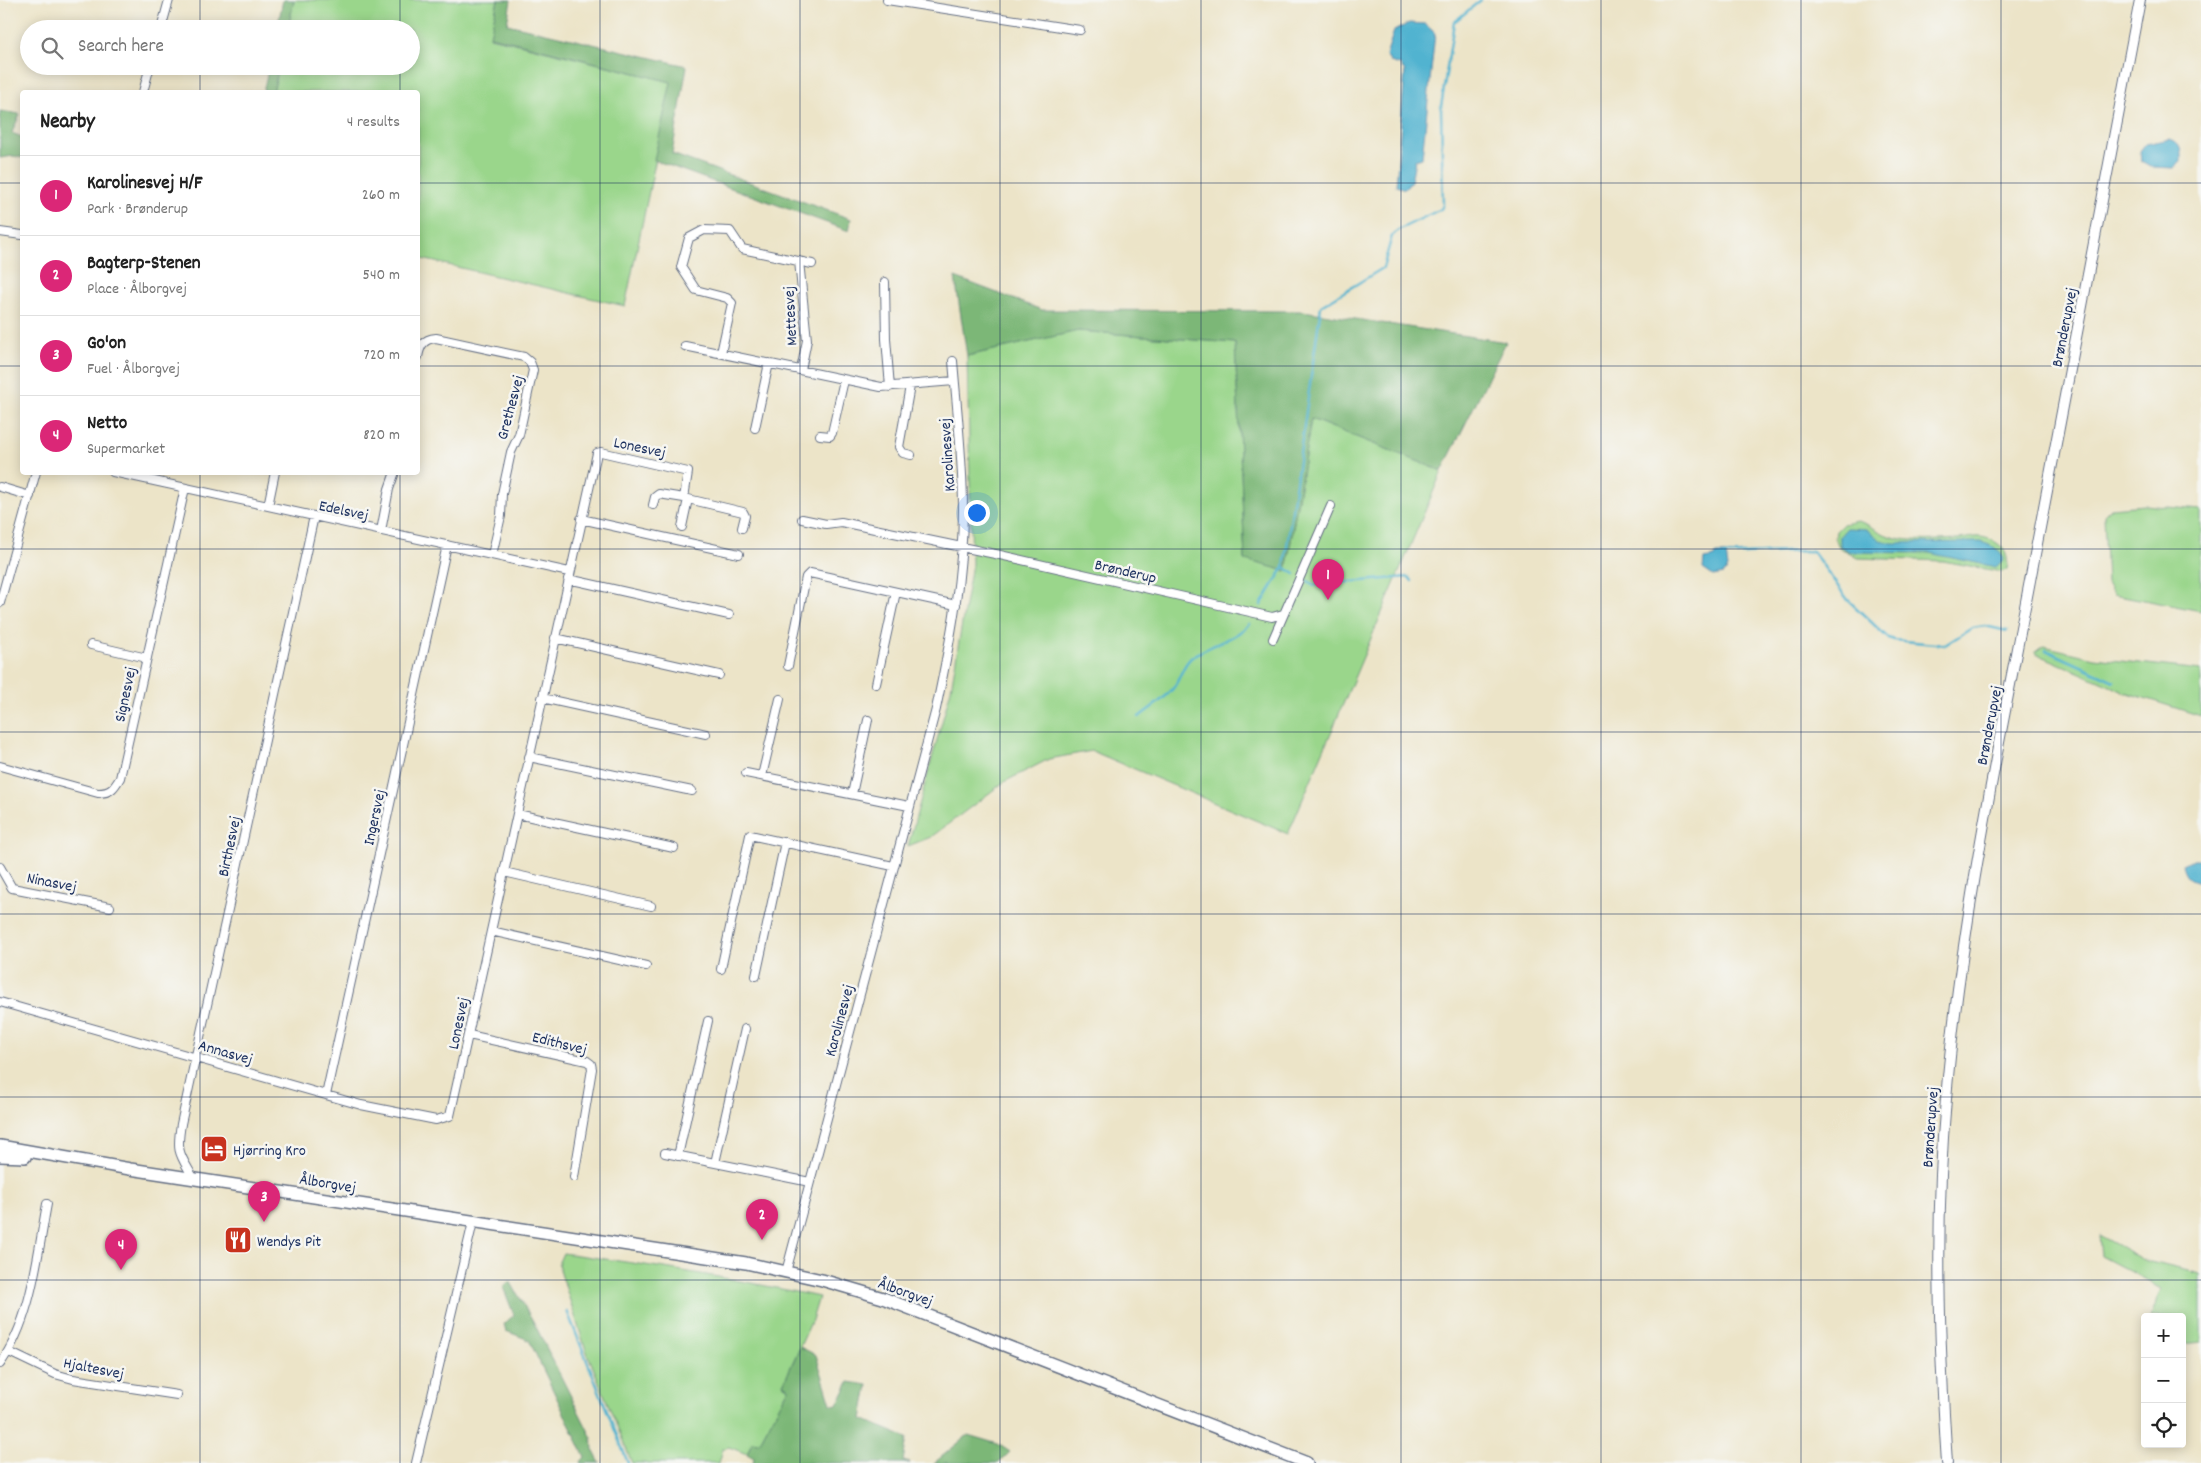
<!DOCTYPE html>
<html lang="en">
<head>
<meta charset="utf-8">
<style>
  body { margin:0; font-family:Dekko,sans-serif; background:#f6f6f6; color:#222 }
  .controls { position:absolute; right:15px; bottom:15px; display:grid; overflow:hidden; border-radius:5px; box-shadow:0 2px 12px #0003 }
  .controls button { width:45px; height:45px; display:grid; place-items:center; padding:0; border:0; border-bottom:1px solid #e0e0e0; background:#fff; color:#222; font:25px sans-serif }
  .you { position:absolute; left:976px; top:512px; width:18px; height:18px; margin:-12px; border:4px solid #fff; border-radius:50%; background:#1a73e8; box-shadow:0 0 0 8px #1a73e833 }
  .badge { display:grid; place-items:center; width:32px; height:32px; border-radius:50%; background:#db2777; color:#fff; font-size:16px; font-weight:700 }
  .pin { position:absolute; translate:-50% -41px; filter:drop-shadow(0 1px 2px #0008) }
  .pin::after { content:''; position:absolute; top:26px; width:18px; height:15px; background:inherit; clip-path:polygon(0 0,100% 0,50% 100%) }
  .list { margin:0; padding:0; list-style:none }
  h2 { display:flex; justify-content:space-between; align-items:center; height:65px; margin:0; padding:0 20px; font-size:21px }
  h2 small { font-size:16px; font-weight:400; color:#767676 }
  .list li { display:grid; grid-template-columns:32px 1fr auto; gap:15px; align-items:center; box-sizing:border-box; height:80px; padding:0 20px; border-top:1px solid #e0e0e0 }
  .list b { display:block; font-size:19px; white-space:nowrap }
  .list p { margin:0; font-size:16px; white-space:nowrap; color:#767676 }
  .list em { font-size:16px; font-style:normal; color:#767676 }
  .icon { flex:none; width:28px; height:28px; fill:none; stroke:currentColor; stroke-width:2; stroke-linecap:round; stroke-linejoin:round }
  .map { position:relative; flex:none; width:2201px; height:1463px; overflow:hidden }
  .search { position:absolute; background:#fff; box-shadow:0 2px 12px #0003; left:20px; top:20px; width:400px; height:55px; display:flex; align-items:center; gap:12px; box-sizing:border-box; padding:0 18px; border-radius:28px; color:#767676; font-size:19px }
  .panel { position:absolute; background:#fff; box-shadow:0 2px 12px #0003; left:20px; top:90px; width:400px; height:385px; border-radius:5px }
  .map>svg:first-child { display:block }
  .green { fill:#9ad68b; stroke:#5a8274 }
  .forest { fill:#7bb777; stroke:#4b736a }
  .water { fill:#51b3d0; stroke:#367197 }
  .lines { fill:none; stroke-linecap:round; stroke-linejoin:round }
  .stream { stroke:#51b3d0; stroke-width:2.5 }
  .minor-casing { stroke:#646e83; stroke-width:10 }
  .tertiary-casing { stroke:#646e83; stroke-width:12 }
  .secondary-casing { stroke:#646e83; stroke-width:14 }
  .minor { stroke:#fff; stroke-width:8 }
  .tertiary { stroke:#fff; stroke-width:10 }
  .secondary { stroke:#fff; stroke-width:11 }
  .grid { fill:none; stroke:#1b2f5e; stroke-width:1; stroke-opacity:0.55 }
  .labels { text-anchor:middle; stroke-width:5; stroke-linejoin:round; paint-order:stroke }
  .street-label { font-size:16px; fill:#1b2f5e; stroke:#f6f6f2 }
  .poi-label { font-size:16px; fill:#1b2f5e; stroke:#f6f6f2; text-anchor:start }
</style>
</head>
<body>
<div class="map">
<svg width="2201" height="1463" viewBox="0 0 2201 1463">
  <rect width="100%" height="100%" fill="#f6f6f2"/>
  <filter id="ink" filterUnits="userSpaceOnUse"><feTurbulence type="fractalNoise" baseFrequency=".02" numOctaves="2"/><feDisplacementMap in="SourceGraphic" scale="10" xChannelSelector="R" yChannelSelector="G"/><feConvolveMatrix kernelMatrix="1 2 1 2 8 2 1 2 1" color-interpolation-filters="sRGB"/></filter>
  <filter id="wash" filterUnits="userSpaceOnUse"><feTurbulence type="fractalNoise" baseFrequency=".0096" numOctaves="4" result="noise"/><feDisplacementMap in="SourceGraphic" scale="20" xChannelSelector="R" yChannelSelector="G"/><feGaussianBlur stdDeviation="1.12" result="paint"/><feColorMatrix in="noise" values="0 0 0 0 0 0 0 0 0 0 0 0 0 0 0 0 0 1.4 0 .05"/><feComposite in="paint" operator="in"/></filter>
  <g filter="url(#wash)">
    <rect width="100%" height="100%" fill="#ece4c8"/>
    <path class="green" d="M294,0h204l-8,37 182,45 -47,224 -207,-48v-166h-145l6,-26h132v-37h-123z
      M1077,331l158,12 10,216 41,12 25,-152 131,52 -154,363 -196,-83 -43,8 -45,23 -73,55 -23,9 43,-157 21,-125 -5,-208z
      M2145,505l56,5v101l-88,-17 -6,-11 -3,-68 7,-7z
      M1857,521c14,3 24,14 39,17 19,4 42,2 62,1 7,0 16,-3 23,-2 18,3 29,14 26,32l-5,3 -59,-11 -86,-3 -18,-11 -4,-9 1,-7 7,-7z
      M2044,646l50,12 107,12v46l-82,-26 -84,-37z
      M2099,1235l47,26 55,13v68l-19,2v-27h-31l11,-29 -61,-32z
      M563,1253c86,12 171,25 256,44l-7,23 -29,64 6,4 -30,55 -7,-1 -5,12 -18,-7 -6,2 -4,14h-87l-46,-113 -28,-86z"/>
    <path class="forest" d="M283,0h11l-6,29h-11z
      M498,0h13l-4,24 180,42 -15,88 179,65 -2,12 -195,-71 17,-78 -181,-46z
      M269,66h10l-6,26h-10z
      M0,111l20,3 -8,19 10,4v21l-8,-2 -14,2z
      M955,277l87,33 261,1 203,31 -64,129 -131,-52 -25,152 -41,-11 -10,-217 -157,-12 -111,25z
      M510,1281l23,40 59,117 1,12 7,13h-20l5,-6 -56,-117 -23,-9 -2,-7 10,-9 -11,-28z
      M800,1347l16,8 15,49 6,1 12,-23 19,3 -6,34 45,19 -4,23 7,2h-157l1,-5 -7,-4 5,-12 7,1 30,-55 -6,-4z
      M968,1435l30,9 12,8 -11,11h-65z"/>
    <path class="water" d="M1409,23l16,1 10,9 -13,125 -7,2 -4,22 -6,7 -9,-3 9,-115 -5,-6 -10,-3 -4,-7 8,-24z
      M2170,139c12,4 11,11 11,23l-7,6 -22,-1 -11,-6 -1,-9 6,-8z
      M1847,528l19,1 14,11 12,3 88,-1c12,3 18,6 24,17l-8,8 -67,-14 -79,-1 -10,-6v-10z
      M1716,554h10l2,14 -4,6 -11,2 -10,-7 1,-10 11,-2z
      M2193,860h8v22c-12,-2 -16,-4 -19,-17z"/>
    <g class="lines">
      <path class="stream" d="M1724,555l81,-4 8,1 35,48 40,38 6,2 51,5 27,-17 13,-2 22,5
        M1284,567l11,7
        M1308,581l6,4 95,-8 3,4
        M1261,605l23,-38 37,-261 62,-38 9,-32 6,-6 43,-21 2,-4 -2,-98 13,-85 27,-22
        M2046,650l68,31
        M1139,717c11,-9 27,-18 35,-30 7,-10 8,-22 18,-30 17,-13 42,-16 57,-33
        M567,1311l61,152"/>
    </g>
  </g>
  <g filter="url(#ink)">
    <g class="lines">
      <g class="minor-casing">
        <path id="minor" d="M887,0l193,30
          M161,29l8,-29
          M143,92l7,-26
          M0,232l22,3
          M799,261l8,79 -6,30
          M885,282l1,57 4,48
          M685,346l196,41 73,-6
          M721,353l11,-50 -5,-5 -31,-8 -15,-23 8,-29 15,-8 26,1 12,18 70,15
          M418,357c2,-11 5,-18 18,-19l88,19 6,5 3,8 -14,65 -8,17 -9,42 -1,22 -9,39
          M910,386l-11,61 4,6 8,2
          M755,428l14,-65
          M820,435l10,1 2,-3 12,-53
          M113,472l456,100
          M0,487l30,9
          M684,498l59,14 2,4 -3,12
          M268,506l7,-34
          M581,519l158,35
          M802,519l24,5 15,-2 159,33 272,62 11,-3
          M682,527l6,-28
          M381,531l8,-42 6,-17
          M568,579l161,36
          M0,603l36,-131
          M555,638l164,37
          M1273,639l58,-133
          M91,645l56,13
          M788,666l18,-89 4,-4 146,32
          M876,684l20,-92
          M542,698l164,36
          M529,757l163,34
          M0,766l98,27c13,0 16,-5 22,-15l65,-290
          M746,773l163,33
          M762,776l18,-77
          M852,794l16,-74
          M517,814l157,34
          M0,867l12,21 98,19
          M504,872l147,34
          M491,931l155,35
          M721,969l29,-134 143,31
          M756,976l29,-134
          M0,1002l361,103 75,15 14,-4 147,-663 4,-1 87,20 -4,26 -25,-4 -4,3 -2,8
          M469,1035l118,26 4,3 1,5 -18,108
          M326,1095l121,-550
          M665,1153l145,29
          M678,1156l30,-135
          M715,1163l30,-134
          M194,1179c-14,-25 -18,-25 -13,-55l133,-608
          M786,1272l150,-563c14,-66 27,-132 27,-200 0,-49 -6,-99 -10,-148
          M9,1352l46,22 18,5 104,16
          M0,1364c32,-45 37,-107 47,-160
          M416,1463l57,-241"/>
      </g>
      <g class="tertiary-casing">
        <path id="tertiary" d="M1947,1463c-8,-121 -12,-243 -1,-364 15,-178 53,-354 86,-529 36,-190 72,-380 108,-570"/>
      </g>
      <g class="secondary-casing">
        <path id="secondary" d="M0,1146l130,23 616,94 76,17 61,18 424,165
          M0,1156l25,1"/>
      </g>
      <use href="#minor" class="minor"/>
      <use href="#tertiary" class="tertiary"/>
      <use href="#secondary" class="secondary"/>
    </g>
  </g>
  <path class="grid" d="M200,0v29M400,0v29M600,0v1463M800,0v1463M1000,0v1463M1201,0v1463M1401,0v1463M1601,0v1463M1801,0v1463M2001,0v1463M200,66v26M400,66v26M0,183h22M418,183h1783M0,366h22M418,366h1783M200,472v991M400,472v991M0,549h2201M0,732h2201M0,914h2201M0,1097h2201M0,1280h2201"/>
  <defs>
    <g id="hotel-square" transform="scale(1.4375)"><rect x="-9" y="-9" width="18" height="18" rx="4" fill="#c8321e" stroke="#f6f6f2"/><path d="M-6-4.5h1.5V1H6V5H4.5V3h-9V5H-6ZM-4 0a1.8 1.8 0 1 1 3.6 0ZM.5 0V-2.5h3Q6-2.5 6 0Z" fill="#fff"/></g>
    <g id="restaurant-square" transform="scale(1.4375)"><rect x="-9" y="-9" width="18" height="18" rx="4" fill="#c8321e" stroke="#f6f6f2"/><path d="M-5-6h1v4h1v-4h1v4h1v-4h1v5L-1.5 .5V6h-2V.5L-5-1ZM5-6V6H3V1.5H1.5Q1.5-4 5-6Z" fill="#fff"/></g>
  </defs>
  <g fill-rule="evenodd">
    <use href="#hotel-square" x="214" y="1149"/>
    <use href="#restaurant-square" x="238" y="1240"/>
  </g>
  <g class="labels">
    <g class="street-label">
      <text transform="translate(789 316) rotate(-93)" y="6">Mettesvej</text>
      <text transform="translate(2063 327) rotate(-79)" y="6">Brønderupvej</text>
      <text transform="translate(509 407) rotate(-75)" y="6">Grethesvej</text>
      <text transform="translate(640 446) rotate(12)" y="6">Lonesvej</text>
      <text transform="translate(946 455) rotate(-94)" y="6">Karolinesvej</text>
      <text transform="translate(344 509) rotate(12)" y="6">Edelsvej</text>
      <text transform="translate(1126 570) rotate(13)" y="6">Brønderup</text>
      <text transform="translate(124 694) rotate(-78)" y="6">Signesvej</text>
      <text transform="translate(1988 725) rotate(-79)" y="6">Brønderupvej</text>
      <text transform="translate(373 817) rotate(-78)" y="6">Ingersvej</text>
      <text transform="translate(228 846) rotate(-78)" y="6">Birthesvej</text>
      <text transform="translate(52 881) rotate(11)" y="6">Ninasvej</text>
      <text transform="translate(838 1020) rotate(-75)" y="6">Karolinesvej</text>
      <text transform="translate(457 1023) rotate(-78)" y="6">Lonesvej</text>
      <text transform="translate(560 1042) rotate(14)" y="6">Edithsvej</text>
      <text transform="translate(226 1051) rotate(16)" y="6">Annasvej</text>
      <text transform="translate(1929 1127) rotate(-86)" y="6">Brønderupvej</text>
      <text transform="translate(328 1182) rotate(9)" y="6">Ålborgvej</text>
      <text transform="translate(906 1291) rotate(20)" y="6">Ålborgvej</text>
      <text transform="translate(94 1367) rotate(11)" y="6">Hjaltesvej</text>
    </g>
    <g class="poi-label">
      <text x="233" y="1155">Hjørring Kro</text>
      <text x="257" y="1246">Wendys Pit</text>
    </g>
  </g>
</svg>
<div class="controls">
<button>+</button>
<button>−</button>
<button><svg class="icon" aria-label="locate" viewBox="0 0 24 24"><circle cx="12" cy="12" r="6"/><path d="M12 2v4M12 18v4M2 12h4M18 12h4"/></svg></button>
</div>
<div class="you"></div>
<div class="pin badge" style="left:1328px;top:600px">1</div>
<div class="pin badge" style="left:762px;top:1240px">2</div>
<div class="pin badge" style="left:264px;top:1222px">3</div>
<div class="pin badge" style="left:121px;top:1270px">4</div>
<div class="search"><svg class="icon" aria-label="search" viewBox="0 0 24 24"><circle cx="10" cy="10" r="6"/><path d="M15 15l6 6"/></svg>Search here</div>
<section class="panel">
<h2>Nearby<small>4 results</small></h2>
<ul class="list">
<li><span class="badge">1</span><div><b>Karolinesvej H/F</b><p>Park · Brønderup</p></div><em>260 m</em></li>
<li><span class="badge">2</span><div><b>Bagterp-Stenen</b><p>Place · Ålborgvej</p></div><em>540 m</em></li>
<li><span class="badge">3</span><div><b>Go'on</b><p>Fuel · Ålborgvej</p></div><em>720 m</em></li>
<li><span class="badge">4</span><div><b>Netto</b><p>Supermarket</p></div><em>820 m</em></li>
</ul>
</section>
</div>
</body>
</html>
